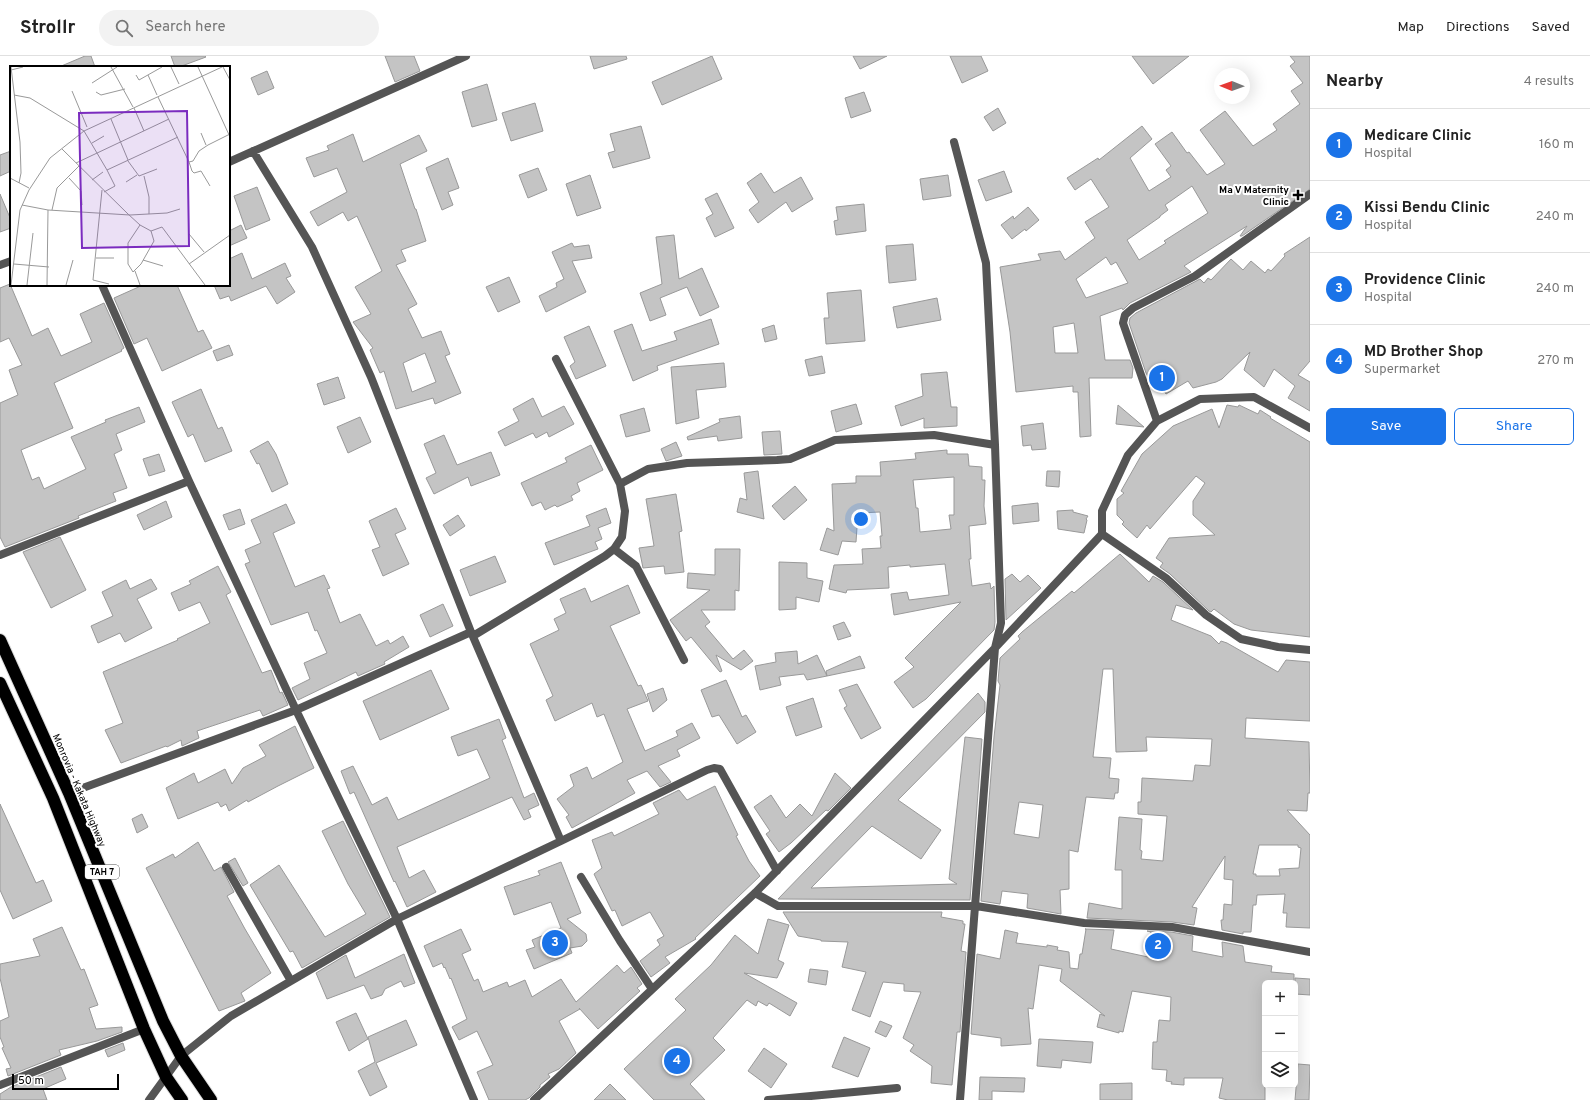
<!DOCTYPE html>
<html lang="en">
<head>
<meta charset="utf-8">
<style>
  body { margin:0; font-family:Overpass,sans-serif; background:#f2f2f2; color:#222 }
  .controls { position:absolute; right:12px; bottom:12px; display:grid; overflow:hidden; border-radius:6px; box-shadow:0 4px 16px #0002 }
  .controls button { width:36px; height:36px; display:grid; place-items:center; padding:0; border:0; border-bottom:1px solid #e0e0e0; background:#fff; color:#222; font:20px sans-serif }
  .compass { position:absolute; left:1214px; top:12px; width:36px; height:36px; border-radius:50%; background:#fff; box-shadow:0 4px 16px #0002; rotate:271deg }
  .scale { position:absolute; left:12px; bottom:10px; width:107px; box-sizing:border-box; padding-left:4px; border:2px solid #000; border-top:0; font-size:11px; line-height:14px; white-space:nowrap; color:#000; -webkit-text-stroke:3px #fff; paint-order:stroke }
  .you { position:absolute; left:861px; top:463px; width:14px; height:14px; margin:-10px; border:3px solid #fff; border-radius:50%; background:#1a73e8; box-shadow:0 0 0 6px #1a73e833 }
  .badge { display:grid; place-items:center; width:26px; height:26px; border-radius:50%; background:#1a73e8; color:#fff; font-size:13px; font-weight:700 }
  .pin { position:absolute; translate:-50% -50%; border:2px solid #fff; box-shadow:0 1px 4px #0006 }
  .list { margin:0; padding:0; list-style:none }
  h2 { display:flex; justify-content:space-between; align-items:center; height:52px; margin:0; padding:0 16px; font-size:17px }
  h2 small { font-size:13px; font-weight:400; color:#767676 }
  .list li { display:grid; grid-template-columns:26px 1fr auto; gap:12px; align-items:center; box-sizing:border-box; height:72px; padding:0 16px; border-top:1px solid #e0e0e0 }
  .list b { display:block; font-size:15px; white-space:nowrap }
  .list p { margin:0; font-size:13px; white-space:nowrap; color:#767676 }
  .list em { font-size:13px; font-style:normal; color:#767676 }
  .actions { display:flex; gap:8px; padding:12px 16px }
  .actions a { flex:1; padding:9px 0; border:1px solid #1a73e8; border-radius:6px; text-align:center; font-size:14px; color:#1a73e8 }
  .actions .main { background:#1a73e8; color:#fff }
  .icon { flex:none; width:22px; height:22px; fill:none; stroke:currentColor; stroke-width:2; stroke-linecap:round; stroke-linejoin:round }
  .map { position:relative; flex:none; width:1310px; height:1044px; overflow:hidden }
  header { display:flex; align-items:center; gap:24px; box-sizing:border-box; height:56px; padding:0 20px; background:#fff; border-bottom:1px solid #e0e0e0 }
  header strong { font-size:19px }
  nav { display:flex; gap:22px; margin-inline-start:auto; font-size:14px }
  .search { width:280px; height:36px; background:#f2f2f2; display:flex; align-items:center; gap:10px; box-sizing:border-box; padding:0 14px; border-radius:22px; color:#767676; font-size:15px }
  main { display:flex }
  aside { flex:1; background:#fff }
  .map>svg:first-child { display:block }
  .building { fill:#c4c4c4; stroke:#999; fill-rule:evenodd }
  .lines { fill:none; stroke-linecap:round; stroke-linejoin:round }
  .highway-casing { stroke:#dbdbdb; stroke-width:14 }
  .street { stroke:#555; stroke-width:8 }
  .highway { stroke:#000; stroke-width:12 }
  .poi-dot { fill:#000; stroke:#fff; stroke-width:1.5 }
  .labels { text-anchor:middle; stroke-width:4; stroke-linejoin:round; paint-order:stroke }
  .shield { fill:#fff; stroke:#4c4c4c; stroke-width:1 }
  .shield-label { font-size:9px; font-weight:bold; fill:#000 }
  .poi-label { font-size:10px; font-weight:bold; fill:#000; stroke:#fff; text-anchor:end }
  .street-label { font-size:10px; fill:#000; stroke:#fff }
  .inset-road { fill:none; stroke:#999; stroke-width:1 }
  .view { fill:#7b2cbf; fill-opacity:0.15; stroke:#7b2cbf; stroke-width:2 }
  .inset-edge { fill:none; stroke:#000; stroke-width:2 }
</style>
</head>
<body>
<header>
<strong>Strollr</strong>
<div class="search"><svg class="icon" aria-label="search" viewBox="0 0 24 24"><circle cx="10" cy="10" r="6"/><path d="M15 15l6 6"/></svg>Search here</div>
<nav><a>Map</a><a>Directions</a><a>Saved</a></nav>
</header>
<main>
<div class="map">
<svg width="1310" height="1044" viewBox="0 0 1310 1044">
  <rect width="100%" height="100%" fill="#fff"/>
  <path class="building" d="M85,0h6l4,11h-36z
    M171,0h34l1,1 -27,10h-4z
    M385,0h29l6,15 -25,11z
    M590,0h36l1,3 -33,10z
    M712,0l10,23 -60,26 -10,-23z
    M853,0h34l-27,13z
    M950,0h31l7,15 -26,12z
    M1132,0h57l-36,28z
    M1290,0h20v133l-68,47h-2l7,-10 -63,40 7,6 -61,31 -7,7 -1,-2 -22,8 5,44h25l3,8 -1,10h-43l2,58 -11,1 -2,-45h-5v-6l-57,6 -6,-60 -10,-65 41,-7 -3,-6 22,-3 5,9 30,-22 -10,-16 24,-15 -18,-28 -16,11 -8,-12 31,-20 1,2 43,-34 10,13 -22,19 19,33 22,-14 -5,-7 5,-4 -16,-22 17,-12 15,21 2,-1 18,23 18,-11 -25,-34 25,-19 28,35 24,-16 -4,-6 27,-20 -9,-13 12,-8 -13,-17 5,-4zM1192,130l16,27 -44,28 2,2 -27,17 -12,-20 33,-23v-1l8,-6 -3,-5zM1106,201l5,8 5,-3 12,21 -42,15 -10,-19zM1074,267l4,30h-23l-2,-26z
    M267,15l7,17 -16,7 -7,-17z
    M487,28l10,36 -25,7 -10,-35z
    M864,36l7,19 -20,7 -6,-20z
    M535,47l8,28 -32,10 -9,-28z
    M998,52l8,15 -13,8 -9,-14z
    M641,70l9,32 -37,10 -5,-15 7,-2 -5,-17z
    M353,78l10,28 56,-27 8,16 -27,13 15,45h1l10,32 -25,9 5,11 -10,4 21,39 -9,5 14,29 19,-7 9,23 -5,2 16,37 -26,11 -2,-6 -37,11 -12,-38 -4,2 -10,-23 3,-2 -20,-26 18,-8 -16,-27 27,-16 -25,-55 -9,5 -5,-9 -25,14 -8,-14 37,-20 -10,-24 -23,9 -8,-19 23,-8 -2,-4zM425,297l11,29 -24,10 -9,-29z
    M11,95v20l-11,5v-21z
    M448,102l11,30 -11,4 5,13 -11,5 -16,-42z
    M538,112l9,22 -19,8 -9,-23z
    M1004,115l8,21 -26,9 -8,-21z
    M761,117l13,20 27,-16 12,22 -21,13 -6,-10 -28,21 -9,-13 10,-8 -12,-19z
    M590,119l11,33 -24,8 -11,-32z
    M948,119l3,21 -28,4 -3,-21z
    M257,131l13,33 -24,10 -12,-34z
    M717,137l17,35 -19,9 -9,-19 7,-4 -8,-15z
    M0,138l11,26v8l-11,4z
    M864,148l2,27 -30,4 -2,-14 4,-1 -2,-13z
    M1028,151l11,13 -13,11 -1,-2 -13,10 -11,-14 12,-9 1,3z
    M241,169l6,13 -18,8v-15z
    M674,179l5,44 23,-11 17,39 -19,9 -13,-29 -27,11 6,17 -16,6 -10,-28 22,-9 -6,-47z
    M1310,181v124l-12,14 12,7v29l-22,-13 7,-12 -21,-17 -10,18 -20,-17 6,-18 -28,27 -6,3 -23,6 -5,-7 -22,13 -4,-7 -6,4 -10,-18 -17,-50 1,-5 6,-5 64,-34 4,4 4,-5 3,2 20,-21 12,11 8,-9 14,12 3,-4 3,2 14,-15 -1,-2z
    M572,187l2,4 15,-2 3,13 -20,3 14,31 -40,20 -7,-16 18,-9 -1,-4 8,-4 -12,-27z
    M913,188l3,36 -27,3 -3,-37z
    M242,197l10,26 33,-16 6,13 -5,2 9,14 -18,12 -11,-18 -35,15 -2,-5 -9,3 -6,-14h15v-26z
    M509,221l11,25 -22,10 -12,-25z
    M10,228l22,52 16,-8 13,28 31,-14 -12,-28 24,-11 20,45 -3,2 1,1 -68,32 19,45 -52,22 11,30 7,-3 5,12 42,-20 -15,-32 35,-15 -1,-2 34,-13 6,15 -29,12 6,16 -8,4 13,34 -14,5 3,8 -38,15 1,2 -74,29 -5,-10v-134l18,-8 -9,-25 13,-5 -13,-27 -9,4v-54z
    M143,229h34l21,47 5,-2 9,18 -50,23 -15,-33 -13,6 -20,-46z
    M861,234l4,51 -39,3 -2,-26h5l-2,-25z
    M937,242l4,22 -44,8 -4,-21z
    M711,263l8,25 -62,22 1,4 -25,11 -19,-50 18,-7 10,27 35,-11 -3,-8z
    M774,269l3,14 -12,3 -3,-13z
    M589,270l17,40 -30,13 -6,-13 5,-4 -11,-25z
    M229,289l4,10 -16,6 -4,-10z
    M822,300l3,17 -16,3 -4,-16z
    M724,307l2,24 -30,3 3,28 -23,6 -5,-57z
    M947,316l4,35h6v19l-33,2v-10l-23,8 -6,-20 28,-10 -2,-22z
    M338,321l7,21 -21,7 -7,-21z
    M201,333l17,40 4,-2 10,24 -27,11 -12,-28 -5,3 -16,-35z
    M533,342l9,19 22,-11 10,18 -25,13 -2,-5 -11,6 -3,-5 -28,13 -7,-14 21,-11 -6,-12z
    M856,348l6,20 -26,8 -5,-21z
    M1118,349l26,22 -28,-3z
    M1227,349l11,2 1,-2 19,9 2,-4 11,7 -1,1 40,24v195l-59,-7 -17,-6 -20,-15 -3,3 -2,-1 -39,-37 -10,-7 3,-4 -7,-5 13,-20 46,-3 -22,-20v-14l12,-18 -9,-7 -46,53 -3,-4 -10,13 -11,-10 -4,-4 2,-2 -7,-7v-16l7,-6 -3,-2 21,-37 31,-28 39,-17 7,19z
    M644,352l6,23 -24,6 -6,-22z
    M740,360l2,22 -24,3 -1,-5 -29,4 -1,-3 33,-15 -1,-3z
    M360,361l11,25 -23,11 -11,-26z
    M1043,367l3,26 -14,1 -1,-5 -8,1 -2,-20z
    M780,375l2,23 -18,1 -2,-23z
    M444,379l13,30 34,-13 9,23 -29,11 -3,-9 -34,17 -8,-16 10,-5 -12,-29z
    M268,385l8,13 12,30 -16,8 -13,-29 -2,1 -7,-13z
    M676,386l6,14 -16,5 -5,-12z
    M591,389l12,25 -26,13 3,8 -9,5 2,4 -16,7 -2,-2 -10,5 -4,-8 -9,4 -11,-23 46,-21 -2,-4z
    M947,394v4h21l1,12 13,1v13h3l-1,26 2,18 -17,2 2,33h-2l3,27 18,-3 1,6 3,-3 1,36 -1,8 -68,69 -13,9 -19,-26 20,-15 -9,-9 56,-56 -67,13 -3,-21 16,-2 2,8 40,-5 -4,-31 -35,3v-2l-22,2 1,21 -42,2 -1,3 -17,-4 5,-24 29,-1 -1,-15 19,-1 -1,-12h2l-2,-24 -22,1 -2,29 -14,-1 -4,14 -18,-5 7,-22 7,3 -2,-47 24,-1v-7h25l-1,-14 36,-3 -1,-6zM954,421v38h-5l2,14 -31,3 -2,-24h-2l-3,-28z
    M159,398l6,17 -16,5 -6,-17z
    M758,415l6,48 -27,-7 3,-14 7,2 -3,-27z
    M1047,415h13l-1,16 -13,-1z
    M795,430l12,14 -23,20 -12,-14z
    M676,438l6,37 -3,1 5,40 -19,2 -1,-8 -21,2 -4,-20 15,-2 -8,-47z
    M166,445l6,16 -28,13 -7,-15z
    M1038,447l1,18 -26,3 -1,-18z
    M286,448l9,19 -22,10 22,54 29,-12 6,13 -3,1 13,34 20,-9 16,32 12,-6 2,4 13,-8 6,11 -25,15 1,2 -27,12 -2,-4 -58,28 -6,-12 18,-9 -6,-16 23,-10 -10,-23 -2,1 -7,-19 -37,13 -26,-61 5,-2 -5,-12 16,-7 -10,-23z
    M396,452l10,21 -11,5 14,30 -26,12 -11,-26 8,-3 -11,-26z
    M606,452l5,15 -13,5 4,11 -7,3 3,7 -44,16 -9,-22 45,-17 -4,-10z
    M240,453l5,15 -16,6 -6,-15z
    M1073,454v2l15,4 -2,3 1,1 -3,13 -26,-4 -1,-18z
    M458,459l7,11 -15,10 -7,-11z
    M60,481l26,53 -35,18 -28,-56z
    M715,493h25l-1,42 -4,-1v20h-34l9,12 -5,4 28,33 11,-9 9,11 -12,9 -25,-15 6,16 -2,1 -29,-35 -5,4 -16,-21 40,-30 -23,-2 1,-15 27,2z
    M1120,498l29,28 4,-6 10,6 30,28 -17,-5 -5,15 40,16 8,8 2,-3 6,2 51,29 8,-12 24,2v59l-64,-3 -1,20 64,4 1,51h-2l-1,18 -20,-1 23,25v93l-24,-1 1,-14h-4l2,-19 -28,1 -1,10h-3l-2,27h-8v2l-21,-4 -1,-10h2l1,-16 8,1 1,-25 -9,-1 1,-23 -33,51 5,1 -3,17 -22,-3 -85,-4 2,-15 33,6v-39h-7l4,-53 23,2 -2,31 2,1 -1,8 22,2 4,-45 -29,-2v-12h3l1,-24 51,3 2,-16 15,1 2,-27 -66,-2 1,14 -31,1 -3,-83h-10l-10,88 18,1 -2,20 10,1 -1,14h-3l-1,6 -28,-2 -8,55 -9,-2v39l-9,1 1,24 -34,-6 1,-14 -26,-3 -2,13 -19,-3 13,-164 6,-52 -2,-4 2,-23 20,-19 -2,-3 4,-4 50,-41 2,2zM1019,746l24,3 -4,33 -25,-4zM1259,789h39v2l3,1 -2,20 -20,1 1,7h-24v-2h-3z
    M495,500l11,26 -36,14 -10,-26z
    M779,506l28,1v15l16,3 -4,21 -23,-5v12l-17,1z
    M218,510l13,26 -5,3 36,78 9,-3 9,23 2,-1 6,13 -25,11 -3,-6 -63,21 2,7 -17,8 -1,-6 -14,7 -1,-1 -45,17 -16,-33 18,-7 -20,-51 75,-32 -1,-1 33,-16 -10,-21 -21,9 -8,-18 20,-9 -2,-3z
    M1012,518l8,8 8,-7 13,13 -35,32 -1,-41z
    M151,523l6,10 -20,10 15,29 -27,14 -5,-9 -22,10 -7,-17 22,-10 -11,-24 24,-12 4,9z
    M628,529l12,28 -30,13 28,60 3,-1 7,16 -21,8 18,42 33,-15 -2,-5 16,-8 8,15 -23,12 3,6 -22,10 13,16 -11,5 -13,-16 -20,9 8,13 -63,35 -6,-11 3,-2 -12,-16 17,-13 -4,-11 17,-8 5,12 31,-17 -19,-48 -7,3 -5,-14 -37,18 -9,-21 7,-4 -23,-52 29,-14 -5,-11 12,-6 -6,-14 25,-11 6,14z
    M443,548l10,22 -23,11 -10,-22z
    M844,566l7,14 -13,4 -5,-14z
    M797,595l1,13 19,-9 10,21 -20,4 -3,-6 -25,3 2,8 -21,5 -5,-24 21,-4 -1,-9z
    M860,600l5,12 -38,8 -1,-5z
    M431,614l18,39 -69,31 -17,-39z
    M726,624l16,37 4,-2 10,17 -19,12 -18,-29 -7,2 -11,-27z
    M857,628l24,44 -20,11 -17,-31 3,-2 -8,-16z
    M663,632l4,12 -14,12 -6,-18z
    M978,637l7,9v10l-87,88 43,30 -20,29 -49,-33 -61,62 146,-4 -8,-5 16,-142 17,2 -12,161 -192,-1z
    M813,642l9,29 -26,9 -10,-29z
    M499,663l7,19 -4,2 22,58 10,-5 5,12 -11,5 3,7 -7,3 -12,-23 -115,50 12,31 15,-8 12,22 -29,15 -12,-26 -1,1 -40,-90 -4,2 -9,-23 12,-5 19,39 15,-8 11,23 92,-42 -13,-29 -19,7 -7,-19z
    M295,670l19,42 -36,18 -30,16 -1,-2 -18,11 -3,-7 -5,3 -3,-5 -40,17 -12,-31 28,-15 4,10 27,-14 7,15 11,-16 23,-12 -7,-11z
    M835,717l16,15 -23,23 -2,-1 -35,33 -12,9 -13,-18 4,-3 -16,-24 17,-12 15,23 14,-14 12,12z
    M715,730l23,49 -2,1 13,25 11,15 -65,62 1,1 -31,18 5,6 -19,14 -11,-16 20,-16 -3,-5 7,-4 -14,-24 -28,14 -7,-16 -3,1 -18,-37 8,-6 -10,-28 20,-8 2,4 45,-22 -6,-11 26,-13 8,10z
    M0,748l36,79 7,-3 9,21 -39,18 -13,-29z
    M142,758l6,13 -11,6 -5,-14z
    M343,765l47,96 -88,51 -9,-17 -3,1 -40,-67 29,-20 46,72 41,-23 -18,-30 -26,-53z
    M198,786l16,29 7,-4 13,25 -7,4 18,33 26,44 -30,20 4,8 -26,10 -73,-143 27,-14 2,4z
    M235,802l13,25 -5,3 -15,-24z
    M561,806l20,51 -14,6 19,15 1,7 -5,5 -12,2 2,5 -38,16 -8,-19 9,-3 -3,-7 29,-12 -10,-26 -37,13 -10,-28 36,-12 -2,-4z
    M783,856h159l-1,5 22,4v3h2l-4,27 5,1 -6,80h-3l-5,53 -21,-2 1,-17 -22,-15 4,-6 -11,-7 18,-46 -17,-1v-7l-21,-2 -13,35 -18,-7 14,-38 -24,-5 6,-25 -27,-1v-1l-23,-4z
    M768,863l21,6 -11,35 6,3 -7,15 -33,-5 53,30 -7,13 -21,-13 -2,3 -9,-5 -2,5 -9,-6 -34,38 12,12 -35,34 15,16h-51l-30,-31 62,-59 -11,-11 36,-34 24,-30 23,19z
    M62,871l19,43 3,-1 14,36 -9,3 7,21 26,-2v5l-25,9 -38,9 2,5 -53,21 -2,-7 5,-1 -9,-20 2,-1 -4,-10v-16l9,-4 -9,-39v-14l40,-8 -7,-17z
    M461,873l10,21 -9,4 12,27 4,-2 5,13 24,-10 2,5 16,-7 7,17 29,-18 15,23 41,-37 7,8 7,-6 11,17 -5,4 3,3 -42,38 -19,-21 1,1 -21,12 17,32 -17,16 -11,5 2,3 -10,8v2l-11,11 -4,2h-36l-12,-28 16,-7 -16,-34 -18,9 -7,-13 15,-8 -16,-41 -1,1 -5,-12 -1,1 -2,-5 -9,4 -9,-21z
    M1085,873l29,1 -3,19 37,8 3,-25 -4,-1 24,1 22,4 -1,15 31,6 -1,-15 21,4 2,16 27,4 -1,6 23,2v9h-29v117h-37l-9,-2 4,-20h-39v7l-13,-1 1,-2 -6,-1 1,-11 -15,-1 1,-27h4l2,-22 11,1 1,-24 -39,-6 -9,41 -4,-1v2l-22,-6 3,-13 5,2 -45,-35 2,-12 -23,-4 -6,44 -5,-1 3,36 -30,2v-8l-30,-4 6,-80 23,5 5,-29 13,3 -2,10 31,4v-2l11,2 -1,3 12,2 1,16 8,1 2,-15h2l4,-25z
    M404,898l11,29 -11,4 -3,-6 -16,8 -3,6 -11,4 -7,-14 -37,14 -11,-26 30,-18 9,23z
    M810,913l18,2 -2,14 -18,-3z
    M1295,922l15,1v16l-15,-1z
    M356,957l12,26 -19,12 -13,-29z
    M406,964l11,25 -41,18 11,24 -17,9 -12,-25 17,-9 -7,-25z
    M880,965l12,5 -6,11 -11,-5z
    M844,981l26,11 -12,29 -26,-10z
    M1039,983l54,3 -2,21 -29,-3 -1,8 -24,-2z
    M123,987l2,7 -17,7 -3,-7z
    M764,992l23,16 -16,24 -23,-17z
    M1298,1008l12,1 -1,35h-14z
    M61,1011l5,12 -23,10 4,11h-47v-6l11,-7z
    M980,1021l45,1 -1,14 -32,-1v9h-13z
    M1132,1027v17h-32v-16z
    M610,1028l16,16h-32z"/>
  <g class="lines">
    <g class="highway-casing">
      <path id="highway" d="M0,584l69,153 94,228 18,35 30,44
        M0,627l53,115 91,231 22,48 16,23"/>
    </g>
    <path class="street" d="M954,86l32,121 9,182 6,178 -6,25 -35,452
      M229,106l237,-106
      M0,209l11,-4
      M102,229l87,196 107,229 101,209 77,181
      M1157,365l-34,-98 2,-8 8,-7 62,-32 115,-82
      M620,428l28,-15 39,-6 90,-3 13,-1 45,-19 99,-5 61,10
      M1102,478l64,44 40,37 35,24 37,8 32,3
      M614,493l22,17 48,94
      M0,499l189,-74
      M473,580l132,-80 9,-7 8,-12 3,-26 -5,-27 -64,-125
      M69,737l227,-83 175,-78
      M561,785l146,-71 7,-2 6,1 57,102
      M226,811l65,114
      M581,821l39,64 32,48
      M755,837l23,13h198l108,17 88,4 138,25
      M0,1029l144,-56
      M149,1044l32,-44 50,-40 166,-97 164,-78 -90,-209 -100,-255 -59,-130 -59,-96
      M534,1044l221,-207 240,-245 107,-114v-23l26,-56 29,-34 43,-22 54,-2 56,31
      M768,1044l129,-12"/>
    <use href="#highway" class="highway"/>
  </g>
  <path class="poi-dot" d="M1296 133h4v4h4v4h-4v4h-4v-4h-4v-4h4z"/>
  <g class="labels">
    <rect class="shield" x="85" y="809" width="34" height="14" rx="3"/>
    <g class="shield-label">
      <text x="102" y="819">TAH 7</text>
    </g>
    <g class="poi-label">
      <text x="1289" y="137">Ma V Maternity<tspan x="1289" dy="12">Clinic</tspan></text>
    </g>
    <g class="street-label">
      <text transform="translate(80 734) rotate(67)" y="4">Monrovia - Kakata Highway</text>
    </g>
  </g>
  <g transform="translate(10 10)">
    <rect width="220" height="220" fill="#fff"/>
    <path class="inset-road" d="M1,1l9,75 1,31 -2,10M101,1l22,40M161,1l8,17M188,1l32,70M213,1l7,13M1,4l12,-3M126,9l3,5 23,-13M138,9l9,20M82,17l25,-16M62,25l15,36M86,26l5,3 24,-6M4,29l16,3 54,33 23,39 71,-33M148,31l31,65 4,-1 6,-10 9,-6 22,-11M124,42l10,23M101,53l17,41M191,67l5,12M82,77l12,-7M52,83l66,65 12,11 11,6 3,10 -13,23 -8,8 -5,-8v-21l12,-18M118,95l11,15 18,-7M179,96l3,9 2,2 7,-2 9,15M66,97l93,-44M134,110l5,21v17M0,112l19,10M59,112l12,13 1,14M82,114l11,-8M116,116l11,-7M92,124l-9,90 16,4M94,126l11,-6 -8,-16M12,139l26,5 82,5 37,-2 13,-4M42,144l5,-22 22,-22M141,165l11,-4 43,58M179,168l15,18M86,192h18M133,194l20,6M4,198l35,3M179,198l41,-29M125,205l5,14M1,219l9,-75 9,-20 21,-32 34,-27 138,-64M17,219l6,-52M37,219l1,-75M56,219l7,-25"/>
    <path class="view" d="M177,45l2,135 -107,2 -3,-135z"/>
    <rect width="220" height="220" class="inset-edge"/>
  </g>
</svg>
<div class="controls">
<button>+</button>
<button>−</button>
<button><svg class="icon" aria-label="layers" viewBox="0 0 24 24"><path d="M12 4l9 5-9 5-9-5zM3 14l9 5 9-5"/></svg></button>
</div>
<svg class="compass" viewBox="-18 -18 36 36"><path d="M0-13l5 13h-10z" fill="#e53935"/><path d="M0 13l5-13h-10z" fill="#767676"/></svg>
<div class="scale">50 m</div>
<div class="you"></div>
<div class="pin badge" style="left:1162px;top:322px">1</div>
<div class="pin badge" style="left:1158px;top:890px">2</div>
<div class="pin badge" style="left:555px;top:887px">3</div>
<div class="pin badge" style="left:677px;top:1005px">4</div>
</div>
<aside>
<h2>Nearby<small>4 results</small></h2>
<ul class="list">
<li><span class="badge">1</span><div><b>Medicare Clinic</b><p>Hospital</p></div><em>160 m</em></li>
<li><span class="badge">2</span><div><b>Kissi Bendu Clinic</b><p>Hospital</p></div><em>240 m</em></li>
<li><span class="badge">3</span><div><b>Providence Clinic</b><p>Hospital</p></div><em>240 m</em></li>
<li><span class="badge">4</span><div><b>MD Brother Shop</b><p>Supermarket</p></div><em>270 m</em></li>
</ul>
<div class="actions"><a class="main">Save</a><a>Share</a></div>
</aside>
</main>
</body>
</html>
